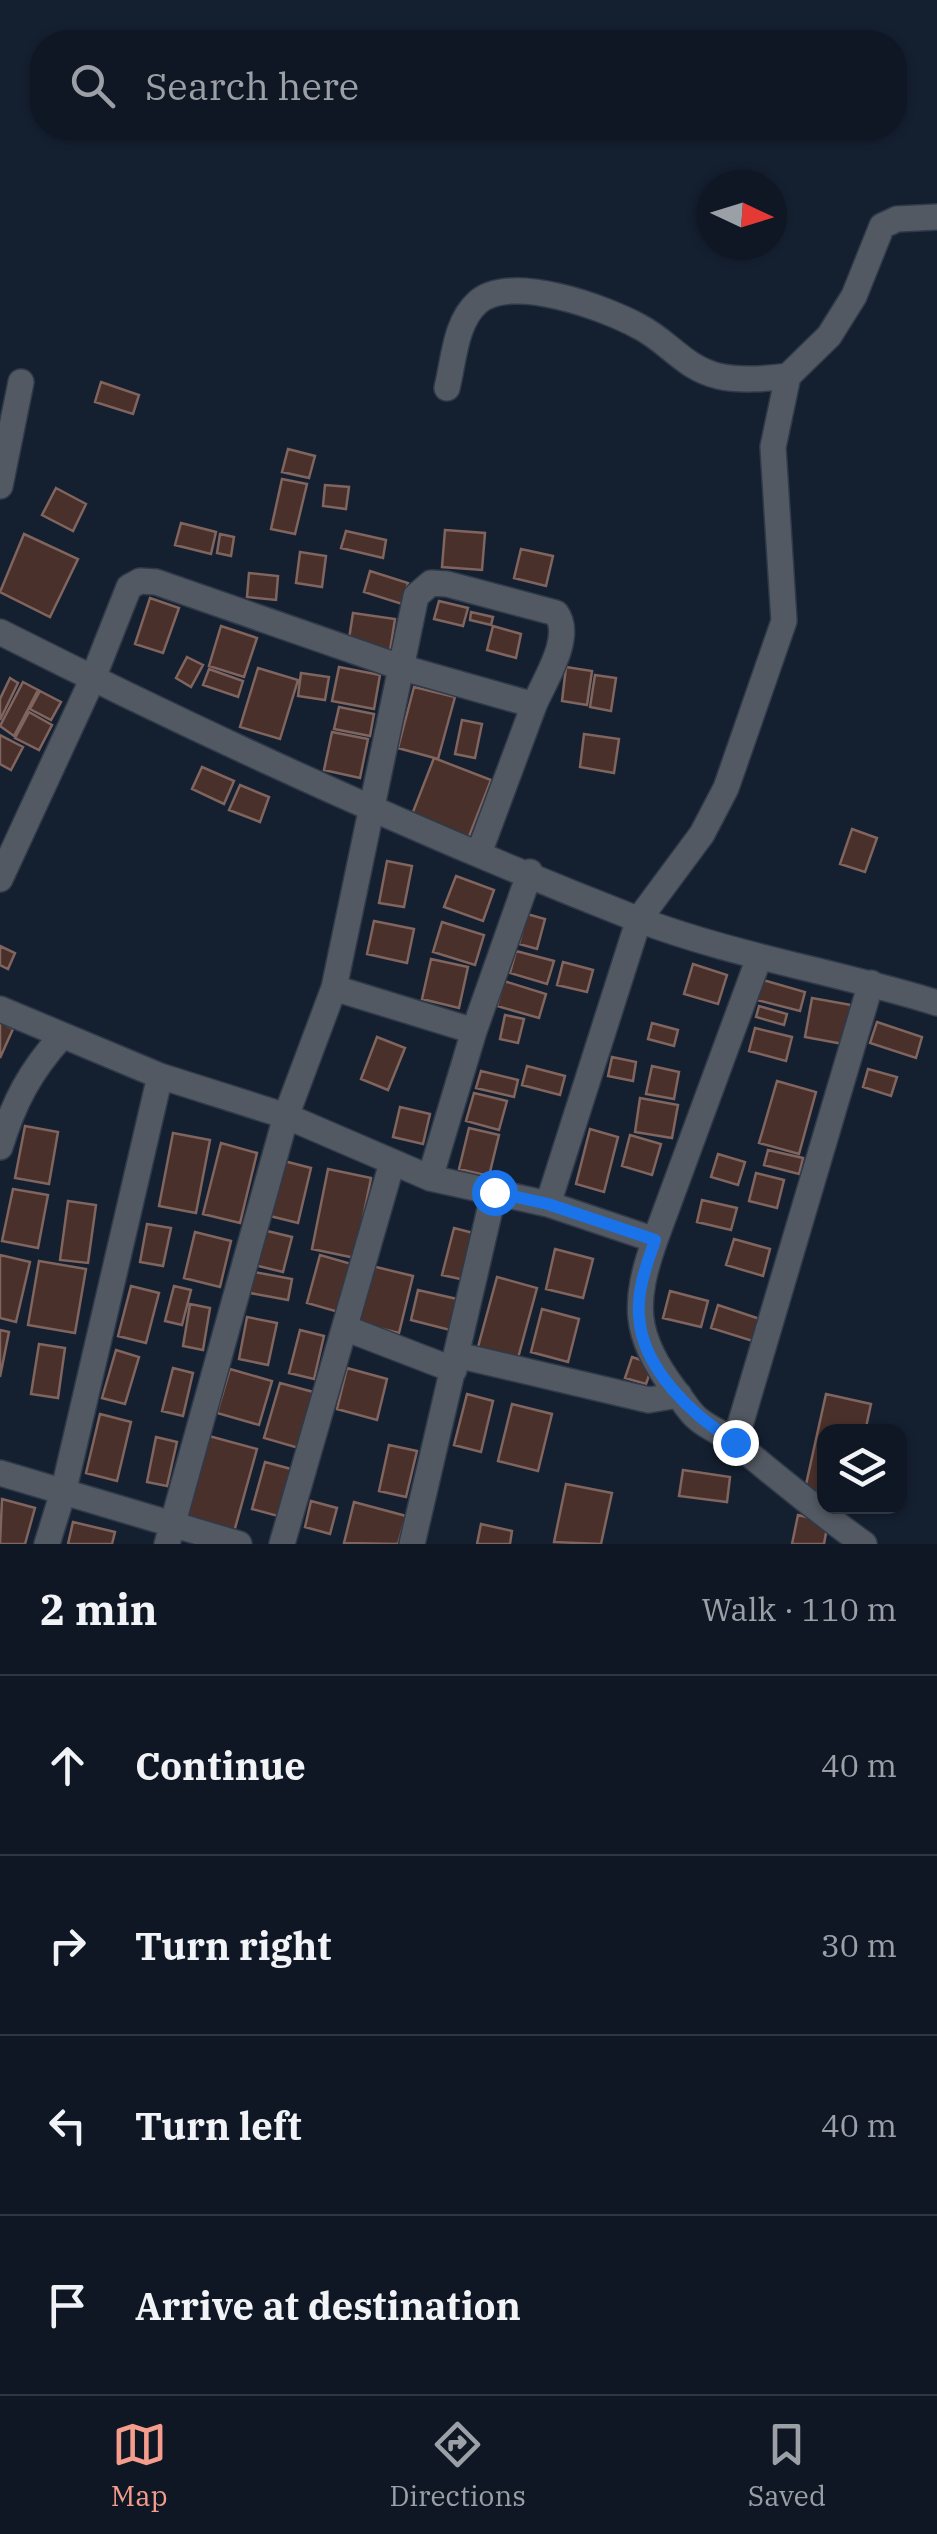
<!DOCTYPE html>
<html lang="en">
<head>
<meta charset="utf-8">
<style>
  body { margin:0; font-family:"IBM Plex Serif",serif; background:#18202c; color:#f1f3f6 }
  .controls { position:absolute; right:30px; bottom:30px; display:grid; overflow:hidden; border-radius:20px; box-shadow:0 2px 8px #0004 }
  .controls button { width:90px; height:90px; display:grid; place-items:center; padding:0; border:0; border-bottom:2px solid #2f3641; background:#0f1724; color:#f1f3f6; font:50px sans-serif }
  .compass { position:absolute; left:697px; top:170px; width:90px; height:90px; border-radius:50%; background:#0f1724; box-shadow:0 2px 8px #0004; rotate:94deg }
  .stop { position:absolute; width:30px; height:30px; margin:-22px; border:8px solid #1a73e8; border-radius:50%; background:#fff }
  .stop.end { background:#1a73e8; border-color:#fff; box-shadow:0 2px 10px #0008 }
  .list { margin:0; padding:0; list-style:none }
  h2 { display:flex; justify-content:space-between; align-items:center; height:130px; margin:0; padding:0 40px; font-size:42px }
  h2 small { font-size:32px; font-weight:400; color:#9b9fa6 }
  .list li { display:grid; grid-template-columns:65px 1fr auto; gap:30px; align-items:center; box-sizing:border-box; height:180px; padding:0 40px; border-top:2px solid #2f3641 }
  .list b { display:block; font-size:38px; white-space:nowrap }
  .list em { font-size:32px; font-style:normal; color:#9b9fa6 }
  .icon { flex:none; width:55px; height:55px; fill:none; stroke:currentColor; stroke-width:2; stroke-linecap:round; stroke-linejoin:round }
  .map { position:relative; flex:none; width:937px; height:1544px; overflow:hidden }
  .search { position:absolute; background:#0f1724; box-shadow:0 2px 8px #0004; left:30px; right:30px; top:30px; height:110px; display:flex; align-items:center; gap:25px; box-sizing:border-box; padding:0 35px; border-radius:40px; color:#9b9fa6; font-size:38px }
  .sheet { height:850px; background:#0f1724 }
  nav { display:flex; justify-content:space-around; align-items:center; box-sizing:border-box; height:140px; border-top:2px solid #2f3641; background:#0f1724; font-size:28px; color:#9b9fa6 }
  nav a { display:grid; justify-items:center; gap:5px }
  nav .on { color:#f49d8c }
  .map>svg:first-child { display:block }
  .building { fill:#49302b; stroke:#80645e; stroke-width:2.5 }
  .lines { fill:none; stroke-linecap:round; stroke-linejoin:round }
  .minor-casing { stroke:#2f3a4a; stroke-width:28 }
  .minor { stroke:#535962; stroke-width:25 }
  .route { stroke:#1a73e8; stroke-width:12 }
</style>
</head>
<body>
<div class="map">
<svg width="937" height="1544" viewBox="0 0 937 1544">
  <rect width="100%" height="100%" fill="#141f30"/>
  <path class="building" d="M101,382l38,13 -6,19 -38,-12z
    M288,449l27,7 -6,22 -27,-6z
    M282,479l25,5 -12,50 -24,-5z
    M325,485l24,2 -3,22 -23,-3z
    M56,488l30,16 -13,27 -31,-16z
    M181,523l35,9 -5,22 -36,-9z
    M445,530l40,3 -3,37 -40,-3z
    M346,531l40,9 -3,18 -42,-10z
    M24,534l54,25 -28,58 -50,-25z
    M220,534l14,3 -3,19 -14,-3z
    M521,549l32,7 -7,30 -32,-8z
    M300,552l26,4 -4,31 -26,-4z
    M370,571l38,12 -6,21 -38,-12z
    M249,573l29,3 -2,24 -29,-3z
    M150,598l29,10 -16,45 -28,-9z
    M439,601l29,7 -5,18 -29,-7z
    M471,612l22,5 -2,8 -21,-5z
    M353,613l42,6 -5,32 -42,-6z
    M221,626l36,12 -13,39 -35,-11z
    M493,626l28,8 -5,24 -29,-8z
    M187,657l16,8 -12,22 -15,-9z
    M339,667l41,8 -6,34 -42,-8z
    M566,667l26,4 -5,34 -25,-4z
    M258,668l40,12 -18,59 -40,-12z
    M209,669l34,12 -5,16 -35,-12z
    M301,673l28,4 -4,23 -27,-4z
    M595,675l21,3 -5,33 -21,-4z
    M10,678l8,5 -18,37v-21z
    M23,682l15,8 -24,46 -14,-10z
    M414,687l41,10 -17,62 -40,-11z
    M40,691l21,11 -10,18 -21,-11z
    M339,707l35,7 -4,22 -36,-7z
    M29,712l23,13 -13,25 -24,-12z
    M462,720l20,4 -7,34 -20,-4z
    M332,732l36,7 -8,39 -36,-8z
    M584,734l35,5 -5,34 -34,-6z
    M0,735l23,12 -12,23 -11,-6z
    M434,758l57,22 -23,59 -57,-22z
    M202,767l32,14 -10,23 -32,-15z
    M240,785l29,12 -9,25 -31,-12z
    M852,829l25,9 -12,34 -25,-8z
    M387,861l25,5 -8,41 -25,-4z
    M456,876l38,14 -11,31 -39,-14z
    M527,914l18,5 -8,30 -18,-5z
    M374,921l40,8 -7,34 -40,-9z
    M442,922l42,13 -9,30 -42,-13z
    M0,946l15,7 -7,16 -8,-4z
    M516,951l38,10 -7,23 -37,-11z
    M431,959l37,8 -9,41 -37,-9z
    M563,962l30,8 -6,22 -30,-7z
    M693,964l34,11 -9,29 -34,-10z
    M763,980l42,12 -5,19 -43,-11z
    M504,981l42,13 -7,24 -42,-12z
    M812,998l39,7 -8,39 -38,-7z
    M759,1006l28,8 -3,11 -28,-8z
    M505,1015l19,4 -6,24 -18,-4z
    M0,1022l13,7 -13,29z
    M877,1022l45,15 -6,21 -46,-15z
    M652,1023l26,7 -4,16 -26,-7z
    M755,1028l37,9 -6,24 -37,-10z
    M377,1037l28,11 -17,42 -27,-11z
    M612,1057l24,5 -3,19 -25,-5z
    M527,1066l38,10 -5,19 -38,-10z
    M652,1066l27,6 -5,27 -28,-5z
    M868,1069l29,8 -6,19 -28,-9z
    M481,1071l37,9 -4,17 -38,-9z
    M777,1081l39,11 -17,62 -40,-11z
    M474,1093l33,8 -8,29 -33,-9z
    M640,1098l38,7 -6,33 -37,-6z
    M400,1107l30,7 -7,30 -30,-7z
    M25,1126l33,6 -9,52 -34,-6z
    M469,1128l30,7 -10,41 -30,-7z
    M590,1129l28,8 -14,55 -28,-8z
    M173,1133l37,7 -14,73 -37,-7z
    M630,1135l31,9 -9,31 -30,-9z
    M221,1143l36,10 -17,70 -37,-9z
    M768,1150l35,8 -4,16 -35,-9z
    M718,1154l27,8 -7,23 -27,-8z
    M280,1160l31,8 -13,55 -32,-8z
    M328,1169l43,9 -16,80 -43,-9z
    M756,1173l28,7 -7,28 -28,-7z
    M13,1189l35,6 -10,53 -36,-7z
    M702,1200l35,8 -6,22 -34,-8z
    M68,1201l28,4 -8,58 -28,-3z
    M147,1224l24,4 -8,38 -23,-4z
    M454,1228l23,6 -12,46 -23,-5z
    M263,1230l29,7 -9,35 -29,-7z
    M195,1232l36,9 -11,46 -36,-9z
    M734,1239l36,10 -7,27 -37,-11z
    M555,1249l38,10 -10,39 -37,-9z
    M0,1255l30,7 -14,60 -16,-4z
    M320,1255l35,10 -13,48 -35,-10z
    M39,1261l47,8 -11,64 -47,-8z
    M372,1266l41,10 -14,57 -41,-10z
    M254,1272l38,7 -4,21 -38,-7z
    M497,1277l40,11 -19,70 -40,-11z
    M131,1286l28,7 -13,50 -28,-7z
    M174,1286l17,4 -9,35 -17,-4z
    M418,1290l39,9 -7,31 -39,-10z
    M670,1291l38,10 -7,26 -38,-9z
    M190,1304l20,4 -7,42 -20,-4z
    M718,1305l48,16 -7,22 -48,-15z
    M542,1309l37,10 -11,43 -37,-10z
    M247,1317l30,6 -9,42 -29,-6z
    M0,1330l9,2 -9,45z
    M300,1330l24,6 -10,43 -25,-6z
    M39,1344l26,4 -7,50 -27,-4z
    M116,1350l23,7 -14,47 -23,-6z
    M632,1357l21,7 -7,20 -21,-6z
    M173,1368l20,5 -10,43 -21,-5z
    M347,1368l40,11 -10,41 -40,-11z
    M230,1369l42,12 -13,44 -42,-12z
    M280,1383l37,10 -15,56 -38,-11z
    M467,1394l26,7 -12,51 -27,-7z
    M826,1394l45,10 -6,28h-41v62l-19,-5z
    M512,1404l40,10 -14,57 -40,-10z
    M100,1414l31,8 -14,59 -31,-8z
    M209,1436l48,13 -23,83 -48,-13z
    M156,1437l21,5 -10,44 -20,-4z
    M389,1445l28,6 -11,46 -27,-6z
    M265,1462l26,7 -13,47 -26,-7z
    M683,1470l47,7 -3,25 -48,-6z
    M566,1484l46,9 -11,51 -47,-2z
    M2,1499l33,9 -10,36h-25z
    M311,1501l26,7 -7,26 -25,-7z
    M354,1502l52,14 -8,28 -54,-1z
    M798,1515l30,7 -4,22h-32z
    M73,1522l42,10 -3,12h-44z
    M481,1524l31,7 -2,13h-33z"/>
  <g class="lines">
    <g class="minor-casing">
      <path id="minor" d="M447,388c7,-28 8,-66 31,-86 33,-29 128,6 162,25 29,15 43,40 78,49 22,5 48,3 70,0
        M0,486l21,-104
        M0,632c208,105 420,202 637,287 97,37 201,53 300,84
        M479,853l55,-148
        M0,879l93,-201 36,-91 11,-6 16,1 244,85 134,38c10,-24 40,-68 22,-92l-109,-29 -16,-1 -15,13 -82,392 -48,128 -119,428
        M334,988l140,43
        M0,1009l160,67 126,40 144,62 118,26 107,36c-22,62 -22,95 19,149 8,10 15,23 24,30 12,10 27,15 39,25 42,35 82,68 127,100
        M0,1147c14,-45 30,-76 62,-111
        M430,1178l44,-147 56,-159
        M548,1204l91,-285 63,-85 24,-46 58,-167 -11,-174 15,-71 41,-40 25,-40 28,-70 15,-7 40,-2
        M655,1240l104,-282
        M345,1328l109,42
        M457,1355l192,45 30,-5
        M735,1442l136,-459
        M0,1473l239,71
        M47,1544l17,-55 96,-413
        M282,1544l110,-381
        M412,1544l82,-352"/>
    </g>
    <use href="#minor" class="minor"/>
  </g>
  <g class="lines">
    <path class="route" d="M494,1192l54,12 107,36c-8,24 -18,49 -16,76 3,53 54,100 96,126"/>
  </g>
</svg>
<div class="controls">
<button><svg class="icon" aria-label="layers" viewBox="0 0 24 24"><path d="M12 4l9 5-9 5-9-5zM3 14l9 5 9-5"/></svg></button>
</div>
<svg class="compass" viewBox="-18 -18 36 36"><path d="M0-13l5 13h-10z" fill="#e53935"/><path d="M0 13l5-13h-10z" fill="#9b9fa6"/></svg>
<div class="stop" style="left:494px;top:1192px"></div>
<div class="stop end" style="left:735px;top:1442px"></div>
<div class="search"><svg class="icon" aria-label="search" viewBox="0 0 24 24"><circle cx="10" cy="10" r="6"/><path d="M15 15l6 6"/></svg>Search here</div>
</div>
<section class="sheet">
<h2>2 min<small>Walk · 110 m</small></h2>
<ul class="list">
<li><svg class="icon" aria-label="ahead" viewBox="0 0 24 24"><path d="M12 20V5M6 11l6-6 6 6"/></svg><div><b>Continue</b></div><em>40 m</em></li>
<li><svg class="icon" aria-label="right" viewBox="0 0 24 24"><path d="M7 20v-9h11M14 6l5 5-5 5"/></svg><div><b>Turn right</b></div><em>30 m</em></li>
<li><svg class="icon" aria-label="left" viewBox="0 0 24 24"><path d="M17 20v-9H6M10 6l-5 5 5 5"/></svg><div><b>Turn left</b></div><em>40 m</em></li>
<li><svg class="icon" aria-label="arrive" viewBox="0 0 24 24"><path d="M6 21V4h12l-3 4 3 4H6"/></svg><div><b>Arrive at destination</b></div></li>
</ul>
</section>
<nav>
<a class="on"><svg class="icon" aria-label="map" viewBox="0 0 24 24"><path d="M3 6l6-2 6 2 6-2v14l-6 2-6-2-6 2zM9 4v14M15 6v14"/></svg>Map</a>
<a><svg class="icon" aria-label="directions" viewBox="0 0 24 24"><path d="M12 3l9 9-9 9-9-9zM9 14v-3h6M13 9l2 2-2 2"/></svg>Directions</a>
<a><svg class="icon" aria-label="saved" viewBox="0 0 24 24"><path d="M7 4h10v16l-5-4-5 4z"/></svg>Saved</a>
</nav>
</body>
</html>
